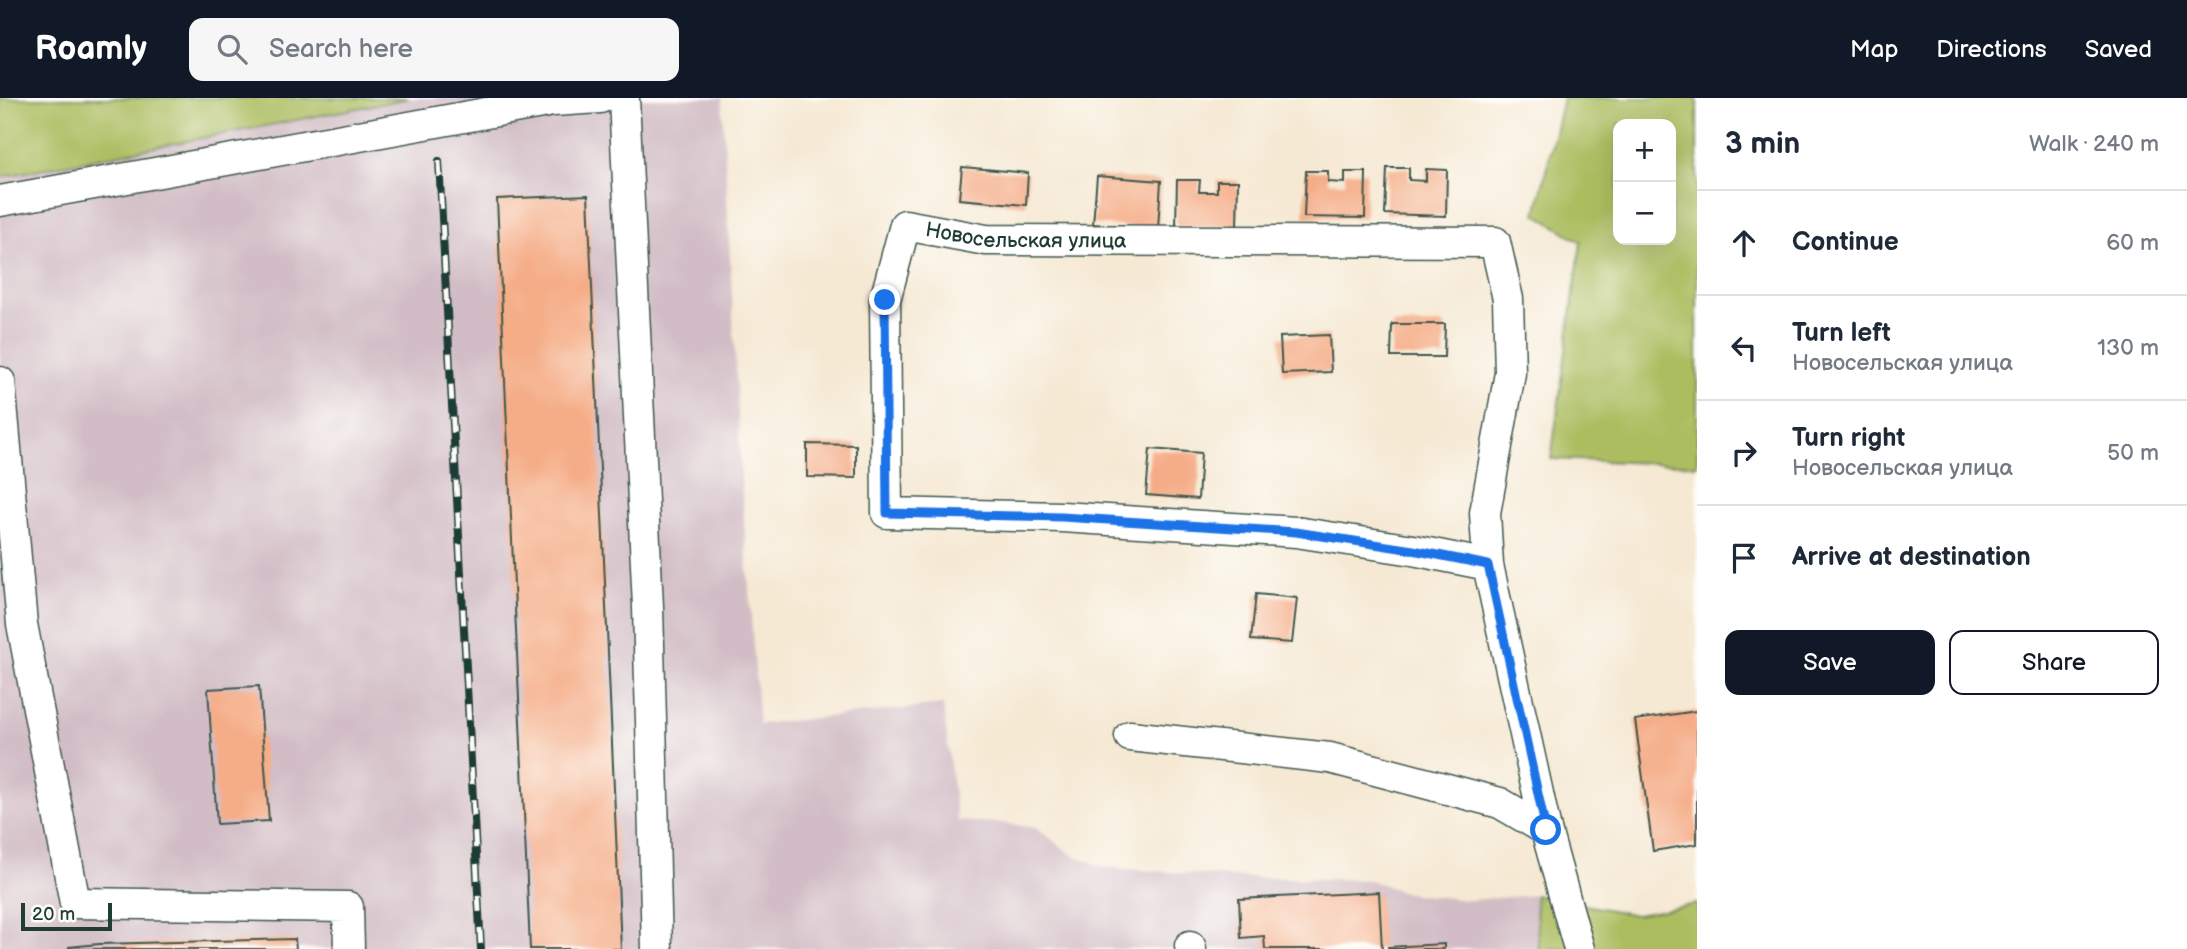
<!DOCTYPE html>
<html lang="en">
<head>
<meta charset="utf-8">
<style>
  body { margin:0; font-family:"Balsamiq Sans",sans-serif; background:#f6f6f7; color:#1f2937 }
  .controls { position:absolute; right:21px; top:21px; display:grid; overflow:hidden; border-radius:14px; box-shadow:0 7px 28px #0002 }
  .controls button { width:63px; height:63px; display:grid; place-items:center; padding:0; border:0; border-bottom:2px solid #e0e1e3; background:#fff; color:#1f2937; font:35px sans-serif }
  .scale { position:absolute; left:21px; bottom:18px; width:91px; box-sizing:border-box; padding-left:7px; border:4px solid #1f3d34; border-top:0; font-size:19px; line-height:24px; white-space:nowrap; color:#1f3d34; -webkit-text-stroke:5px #fdfcf7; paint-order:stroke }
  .stop { position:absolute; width:21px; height:21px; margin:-16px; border:5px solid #1a73e8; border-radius:50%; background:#fff }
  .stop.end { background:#1a73e8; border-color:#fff; box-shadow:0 2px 7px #0008 }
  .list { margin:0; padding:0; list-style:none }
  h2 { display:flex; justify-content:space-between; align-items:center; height:91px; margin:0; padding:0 28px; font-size:30px }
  h2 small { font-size:23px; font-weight:400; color:#747a83 }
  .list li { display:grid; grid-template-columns:46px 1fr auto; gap:21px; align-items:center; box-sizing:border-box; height:105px; padding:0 28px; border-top:2px solid #e0e1e3 }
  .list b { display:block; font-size:26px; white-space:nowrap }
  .list p { margin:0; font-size:23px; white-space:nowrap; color:#747a83 }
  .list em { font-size:23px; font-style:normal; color:#747a83 }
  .actions { display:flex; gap:14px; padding:21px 28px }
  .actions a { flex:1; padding:16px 0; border:2px solid #111827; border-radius:14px; text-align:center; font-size:24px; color:#111827 }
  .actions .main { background:#111827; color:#fff }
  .icon { flex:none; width:38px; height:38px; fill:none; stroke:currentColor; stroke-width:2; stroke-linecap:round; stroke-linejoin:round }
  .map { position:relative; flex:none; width:1697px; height:851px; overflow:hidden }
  header { display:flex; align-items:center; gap:42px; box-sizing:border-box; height:98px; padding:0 35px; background:#111827; color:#fff }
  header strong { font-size:33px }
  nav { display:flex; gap:38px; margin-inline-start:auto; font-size:24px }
  .search { width:490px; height:63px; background:#f6f6f7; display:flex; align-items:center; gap:18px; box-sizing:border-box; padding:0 24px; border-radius:14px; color:#747a83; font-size:26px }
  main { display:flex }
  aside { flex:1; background:#fff }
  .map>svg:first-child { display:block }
  .industrial { fill:#d2bdc6 }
  .green { fill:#acbd61; stroke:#667d4a; stroke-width:2; fill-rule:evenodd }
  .building { fill:#f5ad88 }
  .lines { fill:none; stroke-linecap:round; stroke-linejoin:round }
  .minor-casing { stroke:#3f574c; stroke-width:33 }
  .minor { stroke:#fff; stroke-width:30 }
  .rail-casing { stroke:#1f3d34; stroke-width:8 }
  .rail { stroke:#fdfcf7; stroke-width:5; stroke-dasharray:16; stroke-linecap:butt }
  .route { stroke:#1a73e8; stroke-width:9 }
  .labels { text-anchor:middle; stroke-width:7; stroke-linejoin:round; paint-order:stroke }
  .street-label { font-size:21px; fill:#1f3d34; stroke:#fdfcf7 }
</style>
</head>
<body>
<header>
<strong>Roamly</strong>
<div class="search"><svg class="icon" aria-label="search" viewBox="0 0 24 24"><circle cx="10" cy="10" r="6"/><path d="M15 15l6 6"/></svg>Search here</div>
<nav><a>Map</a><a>Directions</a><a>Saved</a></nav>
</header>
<main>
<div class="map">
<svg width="1697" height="851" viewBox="0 0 1697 851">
  <rect width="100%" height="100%" fill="#fdfcf7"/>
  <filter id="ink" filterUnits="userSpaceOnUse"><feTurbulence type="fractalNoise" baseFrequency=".0143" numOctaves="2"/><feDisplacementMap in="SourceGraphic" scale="14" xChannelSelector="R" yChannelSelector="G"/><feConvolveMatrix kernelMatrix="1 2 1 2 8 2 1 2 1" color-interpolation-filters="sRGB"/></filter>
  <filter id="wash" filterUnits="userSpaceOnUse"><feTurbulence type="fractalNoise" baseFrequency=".00686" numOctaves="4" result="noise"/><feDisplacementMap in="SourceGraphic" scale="28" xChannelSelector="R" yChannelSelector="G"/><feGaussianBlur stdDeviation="1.57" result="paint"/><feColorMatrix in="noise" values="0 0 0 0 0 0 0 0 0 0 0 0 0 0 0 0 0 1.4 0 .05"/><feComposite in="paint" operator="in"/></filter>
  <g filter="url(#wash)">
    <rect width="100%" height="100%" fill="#f6e9d4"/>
    <path class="industrial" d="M410,0h312l20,395 17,231 184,-19 14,116 43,2 37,5 34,26 32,13 127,10 140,3 36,13 62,7 67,-5 4,54h-1539v-772z"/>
    <path class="green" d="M0,0h410l-410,79z
      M1563,0h134v367l-146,-6 30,-217 -45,-28zM1618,26h53v116h-53z
      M1535,797l101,20 61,-11v45h-158z"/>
    <g id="blocks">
      <path class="building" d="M962,69l66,6 -2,32 -67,-6z
        M1387,70h22v12l17,1v-12l21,1 -1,46 -61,-2z
        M1306,73h22v11l17,1v-11h21l-1,46 -61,-1z
        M1097,78l64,5 -3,48 -65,-5z
        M1177,82h23l-1,12h18v-11h21l-1,46 -61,-1z
        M588,97l33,754h-91l-33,-750z
        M1392,226h53l-1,33h-53z
        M1329,237l2,37 -49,2 -2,-37z
        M807,346l49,1v33l-49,-1z
        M1150,351l51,4 -3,46 -52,-4z
        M1256,496l41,4 -5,45 -41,-3z
        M259,588l10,135 -52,3 -9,-135z
        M1697,613v133l-44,7 -18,-131z
        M1379,794l3,57h-117l-1,-13 -23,2 -2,-39z
        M295,841l1,10h-227v-2l30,-3z
        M1444,846v5h-56v-2z"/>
    </g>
  </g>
  <g filter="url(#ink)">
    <use href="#blocks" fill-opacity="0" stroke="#3f574c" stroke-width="2"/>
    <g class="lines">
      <g class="minor-casing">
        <g id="minor">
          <path d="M624,0l24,509 9,342"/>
          <path d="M0,103l553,-100 47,-3"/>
          <path d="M0,284l22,242 53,279 273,4 1,42"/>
          <path id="s1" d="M1488,467l-75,-15 -117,-18 -234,-15 -175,-4 -2,-213 20,-75 81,15 509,2 13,57 2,74 -25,140 3,52 58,265 33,119"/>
          <path d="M1130,638l200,22 170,45 46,27"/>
          <path d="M1190,848l1,3"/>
        </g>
      </g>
      <use href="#minor" class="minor"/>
      <g class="rail-casing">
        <path id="rail" d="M439,63l42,788"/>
      </g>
      <use href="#rail" class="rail"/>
    </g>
  </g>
  <g class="lines" filter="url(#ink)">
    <path class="route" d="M885,202l2,213 175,4 234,15 117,18 75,15 58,265"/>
  </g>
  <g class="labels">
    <g class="street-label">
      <text dy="7" stroke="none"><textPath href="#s1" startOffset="1017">Новосельская улица</textPath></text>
    </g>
  </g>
</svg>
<div class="controls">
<button>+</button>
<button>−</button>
</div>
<div class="scale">20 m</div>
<div class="stop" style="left:1546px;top:732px"></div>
<div class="stop end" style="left:885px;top:202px"></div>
</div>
<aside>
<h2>3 min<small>Walk · 240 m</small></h2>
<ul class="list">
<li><svg class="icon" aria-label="ahead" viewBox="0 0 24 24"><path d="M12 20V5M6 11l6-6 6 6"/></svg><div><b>Continue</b></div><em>60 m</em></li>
<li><svg class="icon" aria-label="left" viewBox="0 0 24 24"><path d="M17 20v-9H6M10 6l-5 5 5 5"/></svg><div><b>Turn left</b><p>Новосельская улица</p></div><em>130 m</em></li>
<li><svg class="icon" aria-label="right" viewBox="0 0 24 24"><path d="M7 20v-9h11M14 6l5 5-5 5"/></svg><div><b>Turn right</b><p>Новосельская улица</p></div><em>50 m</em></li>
<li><svg class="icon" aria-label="arrive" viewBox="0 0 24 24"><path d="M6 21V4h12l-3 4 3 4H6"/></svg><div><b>Arrive at destination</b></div></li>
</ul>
<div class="actions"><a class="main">Save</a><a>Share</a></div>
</aside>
</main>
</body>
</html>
